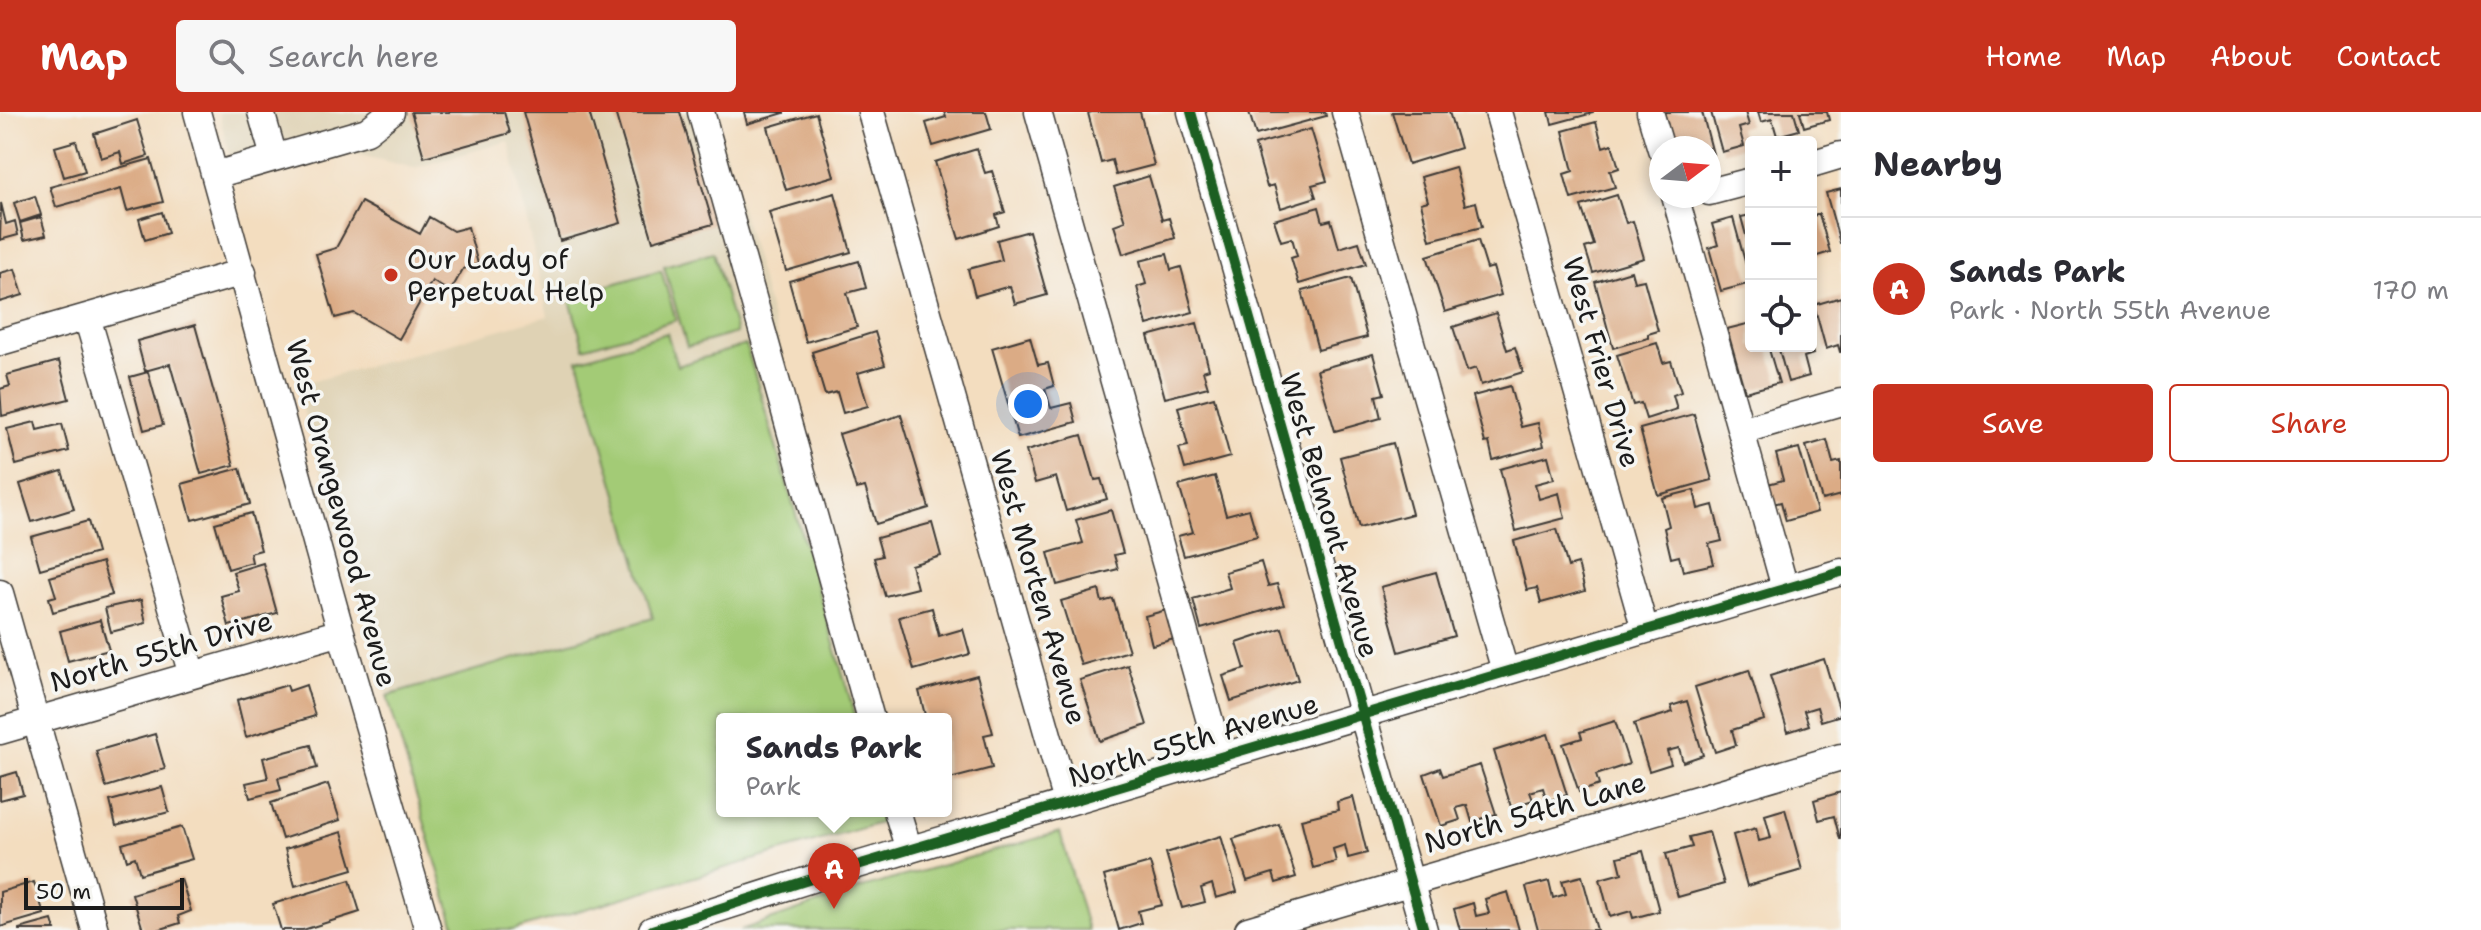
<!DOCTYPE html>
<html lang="en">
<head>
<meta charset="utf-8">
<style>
  body { margin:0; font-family:"Shantell Sans",sans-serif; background:#f7f7f7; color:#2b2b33 }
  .controls { position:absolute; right:24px; top:24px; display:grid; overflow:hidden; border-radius:8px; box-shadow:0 4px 12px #0003 }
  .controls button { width:72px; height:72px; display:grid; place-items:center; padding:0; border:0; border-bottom:2px solid #e1e1e2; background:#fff; color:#2b2b33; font:40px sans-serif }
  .compass { position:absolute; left:1649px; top:24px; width:72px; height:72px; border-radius:50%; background:#fff; box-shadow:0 4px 12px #0003; rotate:74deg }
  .scale { position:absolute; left:24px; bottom:20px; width:160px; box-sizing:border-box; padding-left:8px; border:4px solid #1c1c1c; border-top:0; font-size:22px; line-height:28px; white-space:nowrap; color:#1c1c1c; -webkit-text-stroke:6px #f6f6f2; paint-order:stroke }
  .you { position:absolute; left:1028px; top:292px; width:28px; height:28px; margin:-20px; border:6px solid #fff; border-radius:50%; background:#1a73e8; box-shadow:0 0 0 12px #1a73e833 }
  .badge { display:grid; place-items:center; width:52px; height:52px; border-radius:50%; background:#c8321e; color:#fff; font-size:26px; font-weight:700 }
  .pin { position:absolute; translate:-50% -66px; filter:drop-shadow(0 2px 4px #0008) }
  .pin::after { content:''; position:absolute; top:42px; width:28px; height:24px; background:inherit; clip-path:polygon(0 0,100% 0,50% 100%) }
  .popup { position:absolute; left:716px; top:601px; width:236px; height:104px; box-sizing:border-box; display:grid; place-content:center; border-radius:8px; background:#fff; filter:drop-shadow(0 2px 6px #0005); font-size:26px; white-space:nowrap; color:#7c7c81 }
  .popup b { font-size:30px; color:#2b2b33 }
  .popup::after { content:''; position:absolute; left:50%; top:100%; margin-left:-16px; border:16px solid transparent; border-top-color:#fff }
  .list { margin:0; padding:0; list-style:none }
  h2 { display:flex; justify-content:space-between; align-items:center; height:104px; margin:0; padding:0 32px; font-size:34px }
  h2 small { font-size:26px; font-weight:400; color:#7c7c81 }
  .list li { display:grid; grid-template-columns:52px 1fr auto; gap:24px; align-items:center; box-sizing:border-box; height:144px; padding:0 32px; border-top:2px solid #e1e1e2 }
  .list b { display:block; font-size:30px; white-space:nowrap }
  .list p { margin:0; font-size:26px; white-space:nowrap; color:#7c7c81 }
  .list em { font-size:26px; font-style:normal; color:#7c7c81 }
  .actions { display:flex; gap:16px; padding:24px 32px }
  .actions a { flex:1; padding:18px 0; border:2px solid #c8321e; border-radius:8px; text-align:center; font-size:28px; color:#c8321e }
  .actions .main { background:#c8321e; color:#fff }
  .icon { flex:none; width:44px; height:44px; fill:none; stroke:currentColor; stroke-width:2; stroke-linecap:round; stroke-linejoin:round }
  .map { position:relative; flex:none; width:1841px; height:818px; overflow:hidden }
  header { display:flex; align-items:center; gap:48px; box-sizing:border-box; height:112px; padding:0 40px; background:#c8321e; color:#fff }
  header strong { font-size:38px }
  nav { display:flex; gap:44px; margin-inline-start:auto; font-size:28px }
  .search { width:560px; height:72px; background:#f7f7f7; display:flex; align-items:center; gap:20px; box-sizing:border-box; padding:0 28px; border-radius:8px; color:#7c7c81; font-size:30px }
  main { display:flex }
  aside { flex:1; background:#fff }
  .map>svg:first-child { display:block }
  .built { fill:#dfd2b4 }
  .green { fill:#a3cb76; stroke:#607449; stroke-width:2 }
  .building { fill:#dbab85 }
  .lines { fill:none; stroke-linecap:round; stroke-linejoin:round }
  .minor-casing { stroke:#3c3934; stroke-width:29 }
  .minor { stroke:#fff; stroke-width:26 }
  .cycleway-casing { stroke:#f6f6f2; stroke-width:15 }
  .cycleway { stroke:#1b5e20; stroke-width:10 }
  .poi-dot { fill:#c8321e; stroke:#f6f6f2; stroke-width:3 }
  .labels { text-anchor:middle; stroke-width:7; stroke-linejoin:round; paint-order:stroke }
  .poi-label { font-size:28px; fill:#1c1c1c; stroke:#f6f6f2; text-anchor:start }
  .street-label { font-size:28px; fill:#1c1c1c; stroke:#f6f6f2 }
</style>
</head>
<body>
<header>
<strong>Map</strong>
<div class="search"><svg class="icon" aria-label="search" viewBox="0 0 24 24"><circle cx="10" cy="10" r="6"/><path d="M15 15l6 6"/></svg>Search here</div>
<nav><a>Home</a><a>Map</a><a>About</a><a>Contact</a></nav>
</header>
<main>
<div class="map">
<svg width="1841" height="818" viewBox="0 0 1841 818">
  <rect width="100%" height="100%" fill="#f6f6f2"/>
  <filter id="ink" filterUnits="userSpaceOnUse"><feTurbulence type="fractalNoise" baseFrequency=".0125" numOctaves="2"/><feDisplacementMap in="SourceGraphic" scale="16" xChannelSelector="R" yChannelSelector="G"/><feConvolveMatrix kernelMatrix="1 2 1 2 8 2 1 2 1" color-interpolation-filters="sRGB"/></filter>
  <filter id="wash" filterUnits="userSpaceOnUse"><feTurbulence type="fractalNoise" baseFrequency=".006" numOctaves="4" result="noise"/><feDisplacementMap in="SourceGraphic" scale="32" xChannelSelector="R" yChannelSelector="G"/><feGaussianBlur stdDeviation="1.8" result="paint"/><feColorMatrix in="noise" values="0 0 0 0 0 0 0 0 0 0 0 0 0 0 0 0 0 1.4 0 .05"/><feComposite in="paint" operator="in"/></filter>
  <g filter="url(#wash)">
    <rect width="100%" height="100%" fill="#f3ddbf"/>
    <path class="built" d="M219,0h495l170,607h-162v92h188v2l-397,117h-57l-160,-544 252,-70 -39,-175 -95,27 -70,-17 -108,31z"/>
    <path class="green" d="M713,140l23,81 -49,14 -23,-81z
      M661,158l15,50 -92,28 -15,-51z
      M667,221l10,33 69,-21 110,374h-134v92h161l3,10 -373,109h-57l-69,-234 266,-78 -75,-258z
      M1060,720l28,98h-347l121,-42z"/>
    <g id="blocks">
      <path class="building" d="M411,0h93l6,21 -86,24z
        M523,0h66l32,111 -61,18z
        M615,0h65l33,112 -60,17z
        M744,0h40v1l-37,11z
        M944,0h42l5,17 -58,17 -7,-23 20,-6z
        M1092,0h48l14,53 -38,10 -4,-15 -11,3 -13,-50z
        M1249,0h76l1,4 -70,19z
        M1392,0h57l11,36 -52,16z
        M1549,0h44v1l-41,11z
        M1664,0h38l11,42 -4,1v-7h-19l-2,-7 -15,4z
        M1711,0h34l4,13 -10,3 5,18 -22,6z
        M1758,0h36l5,18 -22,6 -5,-17 -11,3z
        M1800,0h27l2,8 -25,7z
        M816,1l18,63 -48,14 -18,-63z
        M137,8l11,36 -25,8 -3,-12 -19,6 -7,-24z
        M1596,10l7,25 9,-3 7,24 -9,3 5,16 -44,12 -7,-25 9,-3 -10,-40z
        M1311,17l16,52 -15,4 4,12 -35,11 -7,-23 -7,2 -12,-42z
        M76,29l9,30 -21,6 -9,-30z
        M977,37l8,24 7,-2 13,41 -9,3 3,11 -40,13 -24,-77z
        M151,47l12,43 -36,9 -6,-22 -65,18 -6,-20z
        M1455,55l10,38 11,-3 6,25 -52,13 -9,-37 7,-2 -7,-24z
        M1149,64l13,44 7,-2 6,20 -52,16 -9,-29 11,-4 -11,-34z
        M1841,77v54h-1l-14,-50z
        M835,81l16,59 -65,19 -17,-59z
        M1617,83l9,28 7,-2 11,37 -51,15 -8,-25 9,-3 -13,-39z
        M35,84l6,19 -21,7 -6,-19z
        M361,90l59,32 9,-17 24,14 15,-4 10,37 -15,5 -13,23 -18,-11 -33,58 -45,-26 -19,5 -19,-64 20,-6z
        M1,91l5,21 9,-3 3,14 -18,5z
        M1319,95l4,15 8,-2 8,28 20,-6 7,22 -67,20 -8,-26 6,-2 -5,-18 -11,3 -7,-21z
        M162,100l6,21 -23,7 -6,-21z
        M1819,102l11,38 -19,6v-41z
        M1751,103v35h-1l-9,-33z
        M41,105l5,18 -22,5 -4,-17z
        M1733,106l18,65 -30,8 -12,-43 9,-3 -6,-21z
        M1029,119l18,64 -32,9 -5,-18 -35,10 -7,-27 34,-9 -5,-20z
        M1478,128l9,29 6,-2 8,28 -56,17 -18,-56z
        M1167,142l4,16 10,-3 12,45 -46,13 -10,-38 9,-3 -6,-23z
        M859,149l7,27 -19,5 10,34 -51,15 -17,-61z
        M15,157l8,26 -23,7v-29z
        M1631,159l3,11 10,-2 14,51 -10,3v4l-35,10 -18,-66z
        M1351,166l16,59 -49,13 -16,-59z
        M1841,185v55h-1l-2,-7 -12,4 -12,-44z
        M1496,201l11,37 8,-3 8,25 -42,13 -5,-17 -9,3 -14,-44z
        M1197,211l12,46 -6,2 5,16 -43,11 -17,-62z
        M1751,211v23h17l11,37 -34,9 -18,-63z
        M195,213l39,140 -33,9 -31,-110 -25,7 -8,-30z
        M875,220l10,33 -27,8 10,33 -25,7 -6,-21 -12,3 -13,-43z
        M1030,225l8,28 10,-2 6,23 -9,3 6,19 20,-5 5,19 -58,16 -26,-90z
        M1657,231l6,20 8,-2 10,31 -8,3 4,14 -31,10 -5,-16 -8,2 -16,-50z
        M1778,234h33l2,8 -9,3 5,19 -21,6z
        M1373,242l11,40 -8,2 5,22 -46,13 -18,-61z
        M59,249l10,38 -67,17 -2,-27 10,-3 -3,-11z
        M148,260l15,53 -19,5 -14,-53z
        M1510,274l11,41 17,-4 6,23 -51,14 -4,-18 -4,1 -12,-47z
        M1214,285l16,60 -45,12 -6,-21 9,-2 -10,-39z
        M1694,302l18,66 -54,15 -18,-66z
        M901,303l28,93 -53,16 -11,-37 -9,2 -17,-55z
        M35,310l2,8 25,-6 7,27 -53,14 -9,-36z
        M1082,323l13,45 6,-1 6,20 -41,12 -10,-34 -21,6 -9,-32z
        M1827,328l6,23 8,-2v34l-19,5 -16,-54z
        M1393,331l19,71 -53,14 -19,-71z
        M1799,336l18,64 -31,9 -5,-19 -8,2 -5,-20 15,-4 -7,-26z
        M1548,344l6,23 -19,5 4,15 20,-6 6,25 -49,13 -16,-62z
        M240,356l10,36 -58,16 -10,-36z
        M62,359l12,38 -42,13 -12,-38z
        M1215,364l11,39 23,-6 8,27 -73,20 -6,-20 15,-4 -14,-46z
        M1694,378l4,19 15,-4 9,36 -13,3 5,20 -31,7 -4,-15 -8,2 -7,-30 5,-2 -7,-28z
        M1111,398l12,43 -9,2 4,14 -61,16 -9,-32 35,-10 -7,-23z
        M251,401l10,37 -11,3 2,9 -24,7 -13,-46z
        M88,409l9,32 -57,16 -9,-32z
        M932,411l9,33 -30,9 6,23 -32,8 -11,-38 8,-2 -5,-18z
        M1557,417l11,38 10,-3 7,27 -44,12 -4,-15 -10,2 -13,-49z
        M102,450l10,33 -59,17 -4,-14 7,-2 -6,-19z
        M1261,450l7,24 9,-2 7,21 -83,24 -8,-30 37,-11 -5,-16z
        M263,451l14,50 -48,13 -8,-30 18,-5 -6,-19z
        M1436,460l18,64 -55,16 -18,-65z
        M1099,478l3,12 11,-3 16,52 -48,14 -20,-64z
        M141,488l5,23 -35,9 -6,-24z
        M932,496l7,28 24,-7 7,25 -56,16 -15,-53z
        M1170,497l8,29 -26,7 -7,-29z
        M100,508l9,30 -41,11 -8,-30z
        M1282,516l16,52 -67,21 -8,-25 22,-7 -8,-26z
        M1824,547l17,56 -20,6 -4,-14 -13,4 5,14 -21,7 -18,-56z
        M1128,553l19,60 -47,16 -20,-61z
        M1749,558l15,50 -32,10 4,15 -21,7 -20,-65z
        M977,563l16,58 -9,2 8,33 -46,12v-61h-20l-7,-28z
        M287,573l2,6 17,-6 9,31 -69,21 -9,-37z
        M1687,589l16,54 -20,7 -4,-14 -12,3 4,13 -22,7 -15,-47 39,-12 -2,-6z
        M1615,609l14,43 -33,11 3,10 -20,7 -16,-48 19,-6 -2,-6z
        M155,622l10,35 -59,18 -10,-36z
        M1548,622l19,61 -20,6 -4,-13 -13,4 3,8 -22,7 -17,-56z
        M311,633l6,23 -39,10 3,12 -31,8 -4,-15 22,-5 -5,-20z
        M1480,653l16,49 -24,8 -5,-17 -11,3 4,12 -19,6 -17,-52 16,-6 3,8z
        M17,660l6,22 -23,6v-23z
        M328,672l12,36 -58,19 -11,-36z
        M162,675l7,25 -53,14 -6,-25z
        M1841,680v47h-1l-6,-23 -15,4 -5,-20z
        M1353,685l14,56 -19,5 -3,-13 -12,4 3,13 -23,6 -12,-49 37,-9 -1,-8z
        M1785,697l17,61 -55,16 -14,-51 23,-7 3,13 12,-3 -6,-23z
        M1279,712l17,53 -20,6 -3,-10 -26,8 -14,-42z
        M182,715l10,32 -52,15 -5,-17 -8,3 -5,-16z
        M342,720l11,37 -58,17 -10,-37z
        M1709,720l15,52 -46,13 -12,-43 26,-7 -3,-10z
        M1221,724l16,56 -21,6 -4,-14 -11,4 4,14 -23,6 -16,-55z
        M1643,739l16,60 -26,7 -2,-7 -21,6 -10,-38 22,-6 -4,-16z
        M1150,751l12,42 -24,6 3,12 -22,7 -15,-54z
        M1582,764l15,54h-59l-12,-43 23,-6 4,17 13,-4 -4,-13z
        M181,767l10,32 -13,5 2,7 -22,7h-15l-11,-36z
        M350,768l10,32 -57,18h-22l-8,-26z
        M34,770l10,32 -44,13v-35z
        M1508,780l11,38h-59l-6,-21 19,-6 3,13 13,-3 -4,-14z
        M52,808l3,10h-36v-1z"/>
    </g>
  </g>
  <g filter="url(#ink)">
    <use href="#blocks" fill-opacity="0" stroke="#3c3934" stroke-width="2"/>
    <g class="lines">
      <g class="minor-casing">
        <path id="minor" d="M197,0l144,520 87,298
          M261,0l13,45
          M701,0l170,607
          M871,0l196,690
          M1038,0l182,645
          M1191,0l233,818
          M1345,0l160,559
          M1498,0l147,518
          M1650,0l11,37
          M1811,52l30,-9
          M215,63l152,-44 24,-19
          M1709,80l42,-11
          M1675,84l110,392
          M87,205l105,358
          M0,230l243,-70
          M1741,319l100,-29
          M0,481l95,337
          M0,619l341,-99
          M897,699l12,39
          M652,818l172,-55 1017,-303
          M1248,818l593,-173"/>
      </g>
      <use href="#minor" class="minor"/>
      <g class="cycleway-casing">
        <path id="cycleway" d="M1191,0l233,818
          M652,818l172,-55 1017,-303"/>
      </g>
      <use href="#cycleway" class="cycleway"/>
    </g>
  </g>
  <circle class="poi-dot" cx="391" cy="163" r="8"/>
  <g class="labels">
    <g class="poi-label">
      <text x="407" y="157">Our Lady of<tspan x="407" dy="32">Perpetual Help</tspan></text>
    </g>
    <g class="street-label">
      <text transform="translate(1602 250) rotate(74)" y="10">West Frier Drive</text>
      <text transform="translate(342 401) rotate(75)" y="10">West Orangewood Avenue</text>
      <text transform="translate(1330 403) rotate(74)" y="10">West Belmont Avenue</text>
      <text transform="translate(1039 475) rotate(74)" y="10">West Morten Avenue</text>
      <text transform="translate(161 539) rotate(-16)" y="10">North 55th Drive</text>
      <text transform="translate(1193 628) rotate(-17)" y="10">North 55th Avenue</text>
      <text transform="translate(1535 700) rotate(-16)" y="10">North 54th Lane</text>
    </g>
  </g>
</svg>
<div class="controls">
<button>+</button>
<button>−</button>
<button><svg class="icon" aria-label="locate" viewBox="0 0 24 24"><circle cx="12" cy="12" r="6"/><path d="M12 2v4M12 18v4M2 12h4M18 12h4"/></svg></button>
</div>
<svg class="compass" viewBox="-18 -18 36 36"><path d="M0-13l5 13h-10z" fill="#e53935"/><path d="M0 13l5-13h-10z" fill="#7c7c81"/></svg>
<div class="scale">50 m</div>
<div class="you"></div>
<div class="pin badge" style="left:834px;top:797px">A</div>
<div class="popup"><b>Sands Park</b>Park</div>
</div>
<aside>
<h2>Nearby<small></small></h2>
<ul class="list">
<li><span class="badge">A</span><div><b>Sands Park</b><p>Park · North 55th Avenue</p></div><em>170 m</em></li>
</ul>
<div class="actions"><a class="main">Save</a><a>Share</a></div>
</aside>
</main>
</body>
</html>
